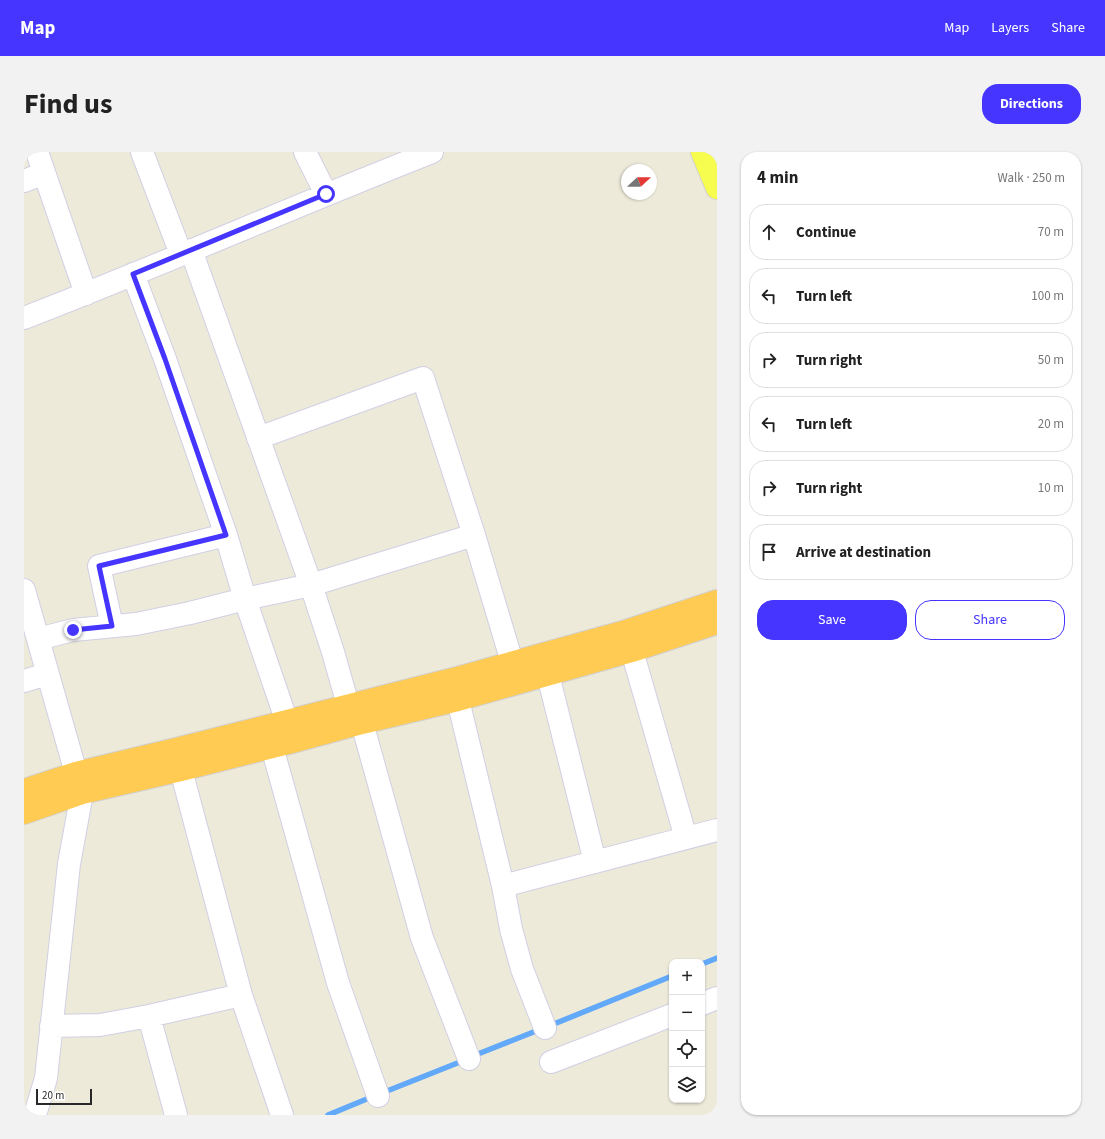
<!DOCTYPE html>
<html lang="en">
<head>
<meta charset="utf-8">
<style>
  body { margin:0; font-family:"Source Sans 3",sans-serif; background:#f2f2f2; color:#222 }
  .controls { position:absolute; right:12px; bottom:12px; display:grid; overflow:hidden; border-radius:8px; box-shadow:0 1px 3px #0004 }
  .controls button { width:36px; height:36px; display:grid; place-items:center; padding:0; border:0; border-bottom:1px solid #e0e0e0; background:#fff; color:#222; font:20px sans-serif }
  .compass { position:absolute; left:597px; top:12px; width:36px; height:36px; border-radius:50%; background:#fff; box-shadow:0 1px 3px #0004; rotate:68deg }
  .scale { position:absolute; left:12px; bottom:10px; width:56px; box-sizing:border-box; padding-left:4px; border:2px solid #292929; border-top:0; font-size:11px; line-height:14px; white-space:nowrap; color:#292929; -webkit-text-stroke:3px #fff; paint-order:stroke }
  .stop { position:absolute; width:12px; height:12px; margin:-9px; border:3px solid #4535ff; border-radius:50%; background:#fff }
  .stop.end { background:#4535ff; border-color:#fff; box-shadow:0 1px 4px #0008 }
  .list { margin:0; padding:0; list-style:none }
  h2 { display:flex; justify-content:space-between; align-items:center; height:52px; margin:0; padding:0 16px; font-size:17px }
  h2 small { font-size:13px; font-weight:400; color:#767676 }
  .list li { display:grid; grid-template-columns:26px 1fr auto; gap:12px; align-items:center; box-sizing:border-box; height:56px; margin:0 8px 8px; padding:0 8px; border:1px solid #e0e0e0; border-radius:16px }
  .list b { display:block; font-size:15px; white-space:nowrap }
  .list em { font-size:13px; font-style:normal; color:#767676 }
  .actions { display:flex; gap:8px; padding:12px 16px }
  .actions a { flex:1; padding:9px 0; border:1px solid #4535ff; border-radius:16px; text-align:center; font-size:14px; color:#4535ff }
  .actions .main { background:#4535ff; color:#fff }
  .icon { flex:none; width:22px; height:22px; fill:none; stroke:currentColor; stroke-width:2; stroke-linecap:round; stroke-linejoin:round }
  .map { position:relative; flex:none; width:693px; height:963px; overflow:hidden; border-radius:16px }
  header { display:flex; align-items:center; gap:24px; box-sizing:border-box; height:56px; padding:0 20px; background:#4535ff; color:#fff }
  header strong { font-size:19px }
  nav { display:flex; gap:22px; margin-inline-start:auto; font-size:14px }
  .intro { display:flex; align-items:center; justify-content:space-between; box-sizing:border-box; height:96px; padding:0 24px }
  h1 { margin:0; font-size:28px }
  .button { padding:10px 18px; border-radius:16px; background:#4535ff; color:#fff; font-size:14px; font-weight:700 }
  main { display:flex; gap:24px; padding:0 24px }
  aside { flex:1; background:#fff; border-radius:16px; box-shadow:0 1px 3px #0004 }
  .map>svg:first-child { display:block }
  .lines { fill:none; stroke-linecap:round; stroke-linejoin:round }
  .stream { stroke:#63a9f9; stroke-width:5.5 }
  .minor-casing { stroke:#d1cfe4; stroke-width:24 }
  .major-casing { stroke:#d0d0d0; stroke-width:24 }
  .highway-casing { stroke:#d0d0d0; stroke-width:24 }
  .minor { stroke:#fff; stroke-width:22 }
  .major { stroke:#f7fd4f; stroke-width:22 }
  .highway { stroke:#ffcb53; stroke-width:22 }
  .route { stroke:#4535ff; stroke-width:5 }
</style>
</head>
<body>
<header>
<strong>Map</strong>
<nav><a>Map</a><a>Layers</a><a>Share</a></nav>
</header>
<div class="intro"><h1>Find us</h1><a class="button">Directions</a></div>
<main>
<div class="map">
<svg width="693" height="963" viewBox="0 0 693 963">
  <rect width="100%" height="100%" fill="#edeada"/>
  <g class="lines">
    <path class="stream" d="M678,812l15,-6
      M525,874l123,-50
      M449,904l68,-27
      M358,941l83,-33
      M304,963l46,-19"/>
    <g class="minor-casing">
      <path id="minor" d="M13,0l49,142
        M118,0l39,102
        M281,0l21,42
        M0,29l20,-8
        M167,98l120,335 22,67 15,53
        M109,122l32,85 61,176 19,64 42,123
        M0,166c137,-53 271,-112 408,-166
        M234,286l165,-60 51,157 38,127
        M0,438l52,183
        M88,474l-13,-60 127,-31
        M14,487l35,-9 63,-6 54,-11 55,-14 66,-14 163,-50
        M608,499l54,187
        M524,523l47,187
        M0,529l23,-7
        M434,548l45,186 8,43 11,40 23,59
        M338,571l60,215 47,121
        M248,595l66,236 40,113
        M157,618l60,225 41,120
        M479,734l214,-56
        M678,852l15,-6
        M125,864l27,99
        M27,874l49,-1 49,-9 92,-21
        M527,910l121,-47
        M11,963l11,-37 23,-214 13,-71"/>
    </g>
    <g class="major-casing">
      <path id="major" d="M678,0l15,36"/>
    </g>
    <g class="highway-casing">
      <path id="highway" d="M0,638l52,-17 100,-24 277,-70 173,-48 91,-30
        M0,661l58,-20 99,-23 111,-28 70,-19 96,-23 174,-49 85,-28"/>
    </g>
    <use href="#minor" class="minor"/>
    <use href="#major" class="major"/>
    <use href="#highway" class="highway"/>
  </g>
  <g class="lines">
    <path class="route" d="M49,478l39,-4 -13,-60 127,-31 -61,-176 -32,-85 193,-80"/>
  </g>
</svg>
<div class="controls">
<button>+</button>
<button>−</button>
<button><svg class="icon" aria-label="locate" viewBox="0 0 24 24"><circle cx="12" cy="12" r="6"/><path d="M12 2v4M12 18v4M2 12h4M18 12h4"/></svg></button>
<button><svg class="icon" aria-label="layers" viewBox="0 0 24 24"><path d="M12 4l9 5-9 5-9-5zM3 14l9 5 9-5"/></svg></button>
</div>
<svg class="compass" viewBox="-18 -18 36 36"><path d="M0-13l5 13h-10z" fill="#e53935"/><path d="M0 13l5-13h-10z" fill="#767676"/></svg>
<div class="scale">20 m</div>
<div class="stop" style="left:302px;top:42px"></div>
<div class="stop end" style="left:49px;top:478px"></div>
</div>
<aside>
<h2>4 min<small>Walk · 250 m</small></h2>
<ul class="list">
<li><svg class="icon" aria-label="ahead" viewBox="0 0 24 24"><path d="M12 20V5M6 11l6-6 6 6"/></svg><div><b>Continue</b></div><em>70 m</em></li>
<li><svg class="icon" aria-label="left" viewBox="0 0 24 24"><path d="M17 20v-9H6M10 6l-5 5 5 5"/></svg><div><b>Turn left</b></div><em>100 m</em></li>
<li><svg class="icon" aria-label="right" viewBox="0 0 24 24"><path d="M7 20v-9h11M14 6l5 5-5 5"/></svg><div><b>Turn right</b></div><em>50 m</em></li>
<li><svg class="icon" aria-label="left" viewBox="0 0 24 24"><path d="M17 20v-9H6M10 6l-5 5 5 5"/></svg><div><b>Turn left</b></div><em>20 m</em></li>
<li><svg class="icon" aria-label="right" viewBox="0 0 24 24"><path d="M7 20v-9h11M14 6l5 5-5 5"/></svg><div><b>Turn right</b></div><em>10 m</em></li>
<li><svg class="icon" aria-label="arrive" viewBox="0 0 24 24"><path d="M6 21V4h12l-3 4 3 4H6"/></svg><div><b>Arrive at destination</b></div></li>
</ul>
<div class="actions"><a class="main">Save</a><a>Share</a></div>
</aside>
</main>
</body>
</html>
